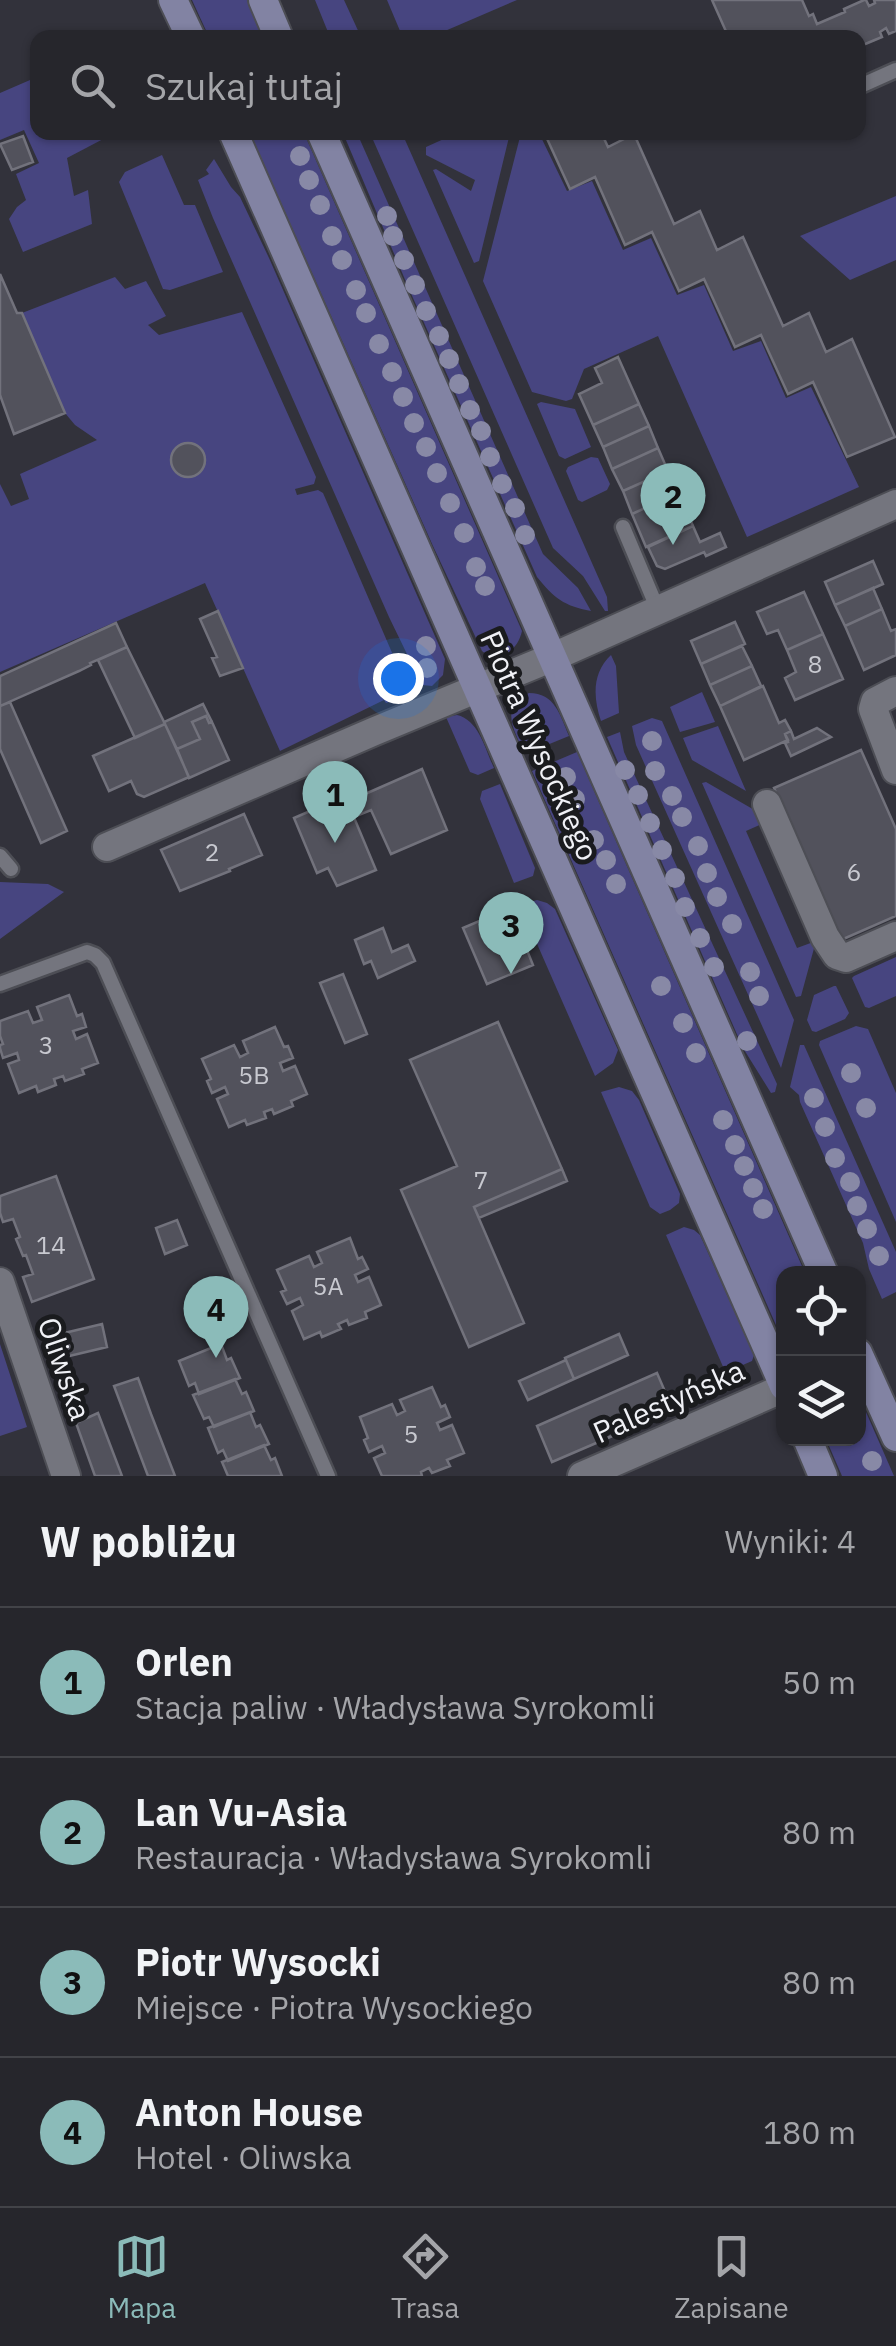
<!DOCTYPE html>
<html lang="pl">
<head>
<meta charset="utf-8">
<style>
  body { margin:0; font-family:"IBM Plex Sans",sans-serif; background:#2e2e34; color:#f1f3f6 }
  .controls { position:absolute; right:30px; bottom:30px; display:grid; overflow:hidden; border-radius:20px; box-shadow:0 2px 8px #0004 }
  .controls button { width:90px; height:90px; display:grid; place-items:center; padding:0; border:0; border-bottom:2px solid #424348; background:#26262c; color:#f1f3f6; font:50px sans-serif }
  .you { position:absolute; left:398px; top:678px; width:35px; height:35px; margin:-25px; border:8px solid #fff; border-radius:50%; background:#1a73e8; box-shadow:0 0 0 15px #1a73e833 }
  .badge { display:grid; place-items:center; width:65px; height:65px; border-radius:50%; background:#8bbbb9; color:#111; font-size:32px; font-weight:700 }
  .pin { position:absolute; translate:-50% -82px; filter:drop-shadow(0 2px 5px #0008) }
  .pin::after { content:''; position:absolute; top:52px; width:35px; height:30px; background:inherit; clip-path:polygon(0 0,100% 0,50% 100%) }
  .list { margin:0; padding:0; list-style:none }
  h2 { display:flex; justify-content:space-between; align-items:center; height:130px; margin:0; padding:0 40px; font-size:42px }
  h2 small { font-size:32px; font-weight:400; color:#a4a5a9 }
  .list li { display:grid; grid-template-columns:65px 1fr auto; gap:30px; align-items:center; box-sizing:border-box; height:150px; padding:0 40px; border-top:2px solid #424348 }
  .list b { display:block; font-size:38px; white-space:nowrap }
  .list p { margin:0; font-size:32px; white-space:nowrap; color:#a4a5a9 }
  .list em { font-size:32px; font-style:normal; color:#a4a5a9 }
  .icon { flex:none; width:55px; height:55px; fill:none; stroke:currentColor; stroke-width:2; stroke-linecap:round; stroke-linejoin:round }
  .map { position:relative; flex:none; width:896px; height:1476px; overflow:hidden }
  .search { position:absolute; background:#26262c; box-shadow:0 2px 8px #0004; left:30px; right:30px; top:30px; height:110px; display:flex; align-items:center; gap:25px; box-sizing:border-box; padding:0 35px; border-radius:20px; color:#a4a5a9; font-size:38px }
  .sheet { height:730px; background:#26262c }
  nav { display:flex; justify-content:space-around; align-items:center; box-sizing:border-box; height:140px; border-top:2px solid #424348; background:#26262c; font-size:28px; color:#a4a5a9 }
  nav a { display:grid; justify-items:center; gap:5px }
  nav .on { color:#8bbbb9 }
  .map>svg:first-child { display:block }
  .green { fill:#474580 }
  .building { fill:#52525c; stroke:#72727c; stroke-width:2.5 }
  .lines { fill:none; stroke-linecap:round; stroke-linejoin:round }
  .service-casing { stroke:#4d4e55; stroke-width:19 }
  .minor-casing { stroke:#4d4e55; stroke-width:32 }
  .secondary-casing { stroke:#4d4e55; stroke-width:32 }
  .service { stroke:#74757e; stroke-width:14 }
  .minor { stroke:#74757e; stroke-width:28 }
  .secondary { stroke:#8283a3; stroke-width:28 }
  .tree { fill:#8889a6 }
  .labels { text-anchor:middle; stroke-width:10; stroke-linejoin:round; paint-order:stroke }
  .number-label { font-size:25px; fill:#c8c9d0 }
  .street-label { font-size:30px; fill:#f0f1f6; stroke:#1a1b1e }
</style>
</head>
<body>
<div class="map">
<svg width="896" height="1476" viewBox="0 0 896 1476">
  <rect width="100%" height="100%" fill="#32323b"/>
  <path class="green" d="M192,0h55l16,37h-54z
    M315,0h29l17,37h-31z
    M387,0h130l-86,37 -28,1z
    M37,77l1,55 71,1 -2,4 -40,21 7,38 14,-6 4,34 -69,28 -14,-33 8,-12 9,-7 -10,-26 23,-11 -15,-33 -24,10v-47z
    M250,133h54l218,498c-4,19 -23,35 -40,20l-49,-105z
    M343,133h14l186,421 35,34 13,23c-27,-5 -37,-13 -54,-34l-128,-288z
    M370,133h32l205,464 1,14h-3l-22,-35 -30,-28z
    M457,133h53l-31,128 -5,2 -41,-93 3,-1 35,22 4,-11 -49,-25v-8z
    M521,133h18l28,58 25,-10 31,69 28,-12 26,57 27,-10 29,66 28,-10 25,57 25,-11 48,100 -112,50 -89,-201 -74,33 -12,30 -6,2 -34,-9 -49,-111z
    M162,155l22,50h11l28,67 -53,18 -7,-1 -44,-107 6,-10z
    M214,159l17,28 9,10 29,61 176,401 -2,16 -11,11 -10,-1 -33,-68 -176,-399 -15,-38 11,-6 -3,-4z
    M896,196v64l-46,20 -50,-44z
    M115,277l10,12 21,-8 20,35 -18,9 11,10 83,-23 74,165 -2,7 -19,5 2,6 21,-5 5,3 83,192 1,11 -21,7 -2,-3 -104,51 -75,-168 -205,89v-188l11,22 18,-7 -9,-25 77,-34 -22,-15 -10,-12 -43,-100z
    M541,402l34,7 16,38 -26,12 -6,-3 -22,-52z
    M591,457l7,1 12,26 -3,6 -25,12 -4,-2 -12,-29 2,-4z
    M611,655l5,11 3,47 -18,8c-8,-24 -9,-48 10,-66z
    M702,692l13,30 -35,10 -10,-25z
    M529,693c26,0 31,22 40,43l-44,18c-10,-22 -27,-47 4,-61z
    M457,715c22,5 28,34 37,53l-16,7 -8,-3 -24,-55z
    M652,718l10,3 132,299 -13,48 -145,-323 -4,-19z
    M718,726l28,65 -54,-31 -9,-22z
    M620,732l4,20 153,332 -2,8 -4,1 -28,-45 -136,-311z
    M577,752l228,521 -21,1 -1,67 -251,-570z
    M706,782l57,33 3,7 -20,9 51,117 19,-7 -15,55 -5,1 -94,-214z
    M500,784l35,84 -2,8 -19,7 -34,-84 2,-8z
    M0,882l48,2 16,8 -64,47z
    M537,900l10,3 8,6 63,141 -5,13 -18,13 -75,-171z
    M896,957v39l-27,12 -4,-1 -13,-29 2,-2z
    M834,986h2l13,27 -4,6 -29,13 -4,-1 -5,-11 7,-25z
    M856,1026l12,3 28,64v129l-77,-177 1,-4z
    M800,1045h4l92,207v40l-14,7 -13,-30 -6,-26 -63,-141 -1,-7 -9,-8z
    M619,1087l13,4 7,9 41,94 -1,9 -9,7 -10,4 -10,-7 -49,-115z
    M684,1227l10,3 6,5 54,120 -2,6 -23,10 -5,-2 -58,-134z
    M0,1344l27,83 -27,9z
    M859,1395l3,8 32,73h-52l-16,-37 32,-1z"/>
  <path class="building" d="M712,0h90l7,16 4,-2 4,10 28,-12 -1,-3 20,-9h2l3,6 6,-3 -1,-3h22v31l-7,3 -3,-6 -6,4 2,5 -24,10v-9h-129z
    M544,132h57l7,15 26,-13 40,90 26,-13 17,39 26,-13 40,89 26,-13 17,39 26,-13 43,98 -48,20 -34,-75 -25,12 -27,-59 -26,12 -31,-68 -25,12 -27,-59 -27,13 -30,-68 -25,12z
    M23,136l10,26 -21,8 -12,-26z
    M0,274l17,39h5l43,100 -51,21 -14,-39z
    M618,357l21,47 -46,21 -14,-31 23,-11 -7,-15z
    M639,404l10,22 -46,21 -10,-22z
    M649,426l9,22 -46,21 -9,-22z
    M171 460a17 17 0 1 1 34 0a17 17 0 1 1-34 0Z
    M658,448l10,23 -45,20 -11,-22z
    M668,471l10,22 -46,21 -9,-23z
    M678,493l4,9 9,-4 5,10 -9,4 6,14 -47,21 -14,-33z
    M693,526l7,16 20,-9 6,14 -20,9 -2,-4 -39,17 -8,-3 -9,-19z
    M873,561l10,23 -48,21 -10,-23z
    M873,588l9,21 -37,17 -10,-21z
    M804,592l19,42 -36,16 -9,-20 -11,4 -10,-22z
    M882,609l9,22 5,-2v26l-32,15 -19,-44z
    M218,611l25,57 -23,8 -8,-18 5,-1 -17,-38z
    M735,622l10,22 -44,20 -10,-23z
    M116,623l11,24 -37,16 1,2 -12,6 -79,35v-30z
    M823,634l20,45 -48,21 -10,-22 11,-6 -9,-22z
    M742,646l10,20 -42,19 -9,-21z
    M127,647l38,77 -30,14 -37,-78z
    M752,666l9,20 -41,20 -10,-21z
    M763,686l16,37 6,-3 6,11 -6,3 3,6 -44,20 -24,-54z
    M10,702l57,129 -26,12 -41,-94v-43z
    M203,704l9,18 -3,1 -3,-7 -14,6 8,17 -23,10 -13,-27z
    M206,716l3,7 3,-1 17,38 -40,18 -12,-29 23,-10 -8,-17z
    M165,724l24,53 -45,20 -7,-3 -6,-13 -22,10 -16,-35z
    M817,728l14,9 -40,19 -6,-13 3,-1 -3,-8 6,-3 3,8z
    M861,750l35,79v87l-55,24 -67,-152z
    M422,769l25,61 -56,24 -20,-44 -17,7 -7,-15z
    M345,796l31,74 -39,16 -9,-18 -11,5 -23,-55z
    M244,814l18,41 -33,14 1,2 -50,20 -19,-41z
    M510,908l23,57 -46,19 -24,-56z
    M383,928l9,24 16,-7 7,16 -37,17 -7,-17 -7,3 -9,-24z
    M343,974l24,60 -22,9 -25,-60z
    M69,995l8,21 5,-2 4,13 -13,4 3,8 11,-5 11,29 -16,6 2,5 -19,7 -2,-5 -9,3 2,6 -18,7 -2,-6 -17,7 -11,-29 11,-4 -2,-7 -14,5 -3,-10v-3l3,-1 -3,-8v-15l28,-10 5,12 9,-3 -5,-13z
    M498,1022l64,147 -88,38 50,116 -55,24 -68,-157 56,-24 -47,-106z
    M275,1027l9,20 4,-1 5,12 -13,5 3,8 12,-5 12,28 -16,7 2,5 -19,8 -2,-5 -8,3 2,6 -19,7 -2,-5 -16,7 -12,-28 11,-5 -3,-7 -13,6 -5,-12 4,-2 -9,-20 32,-14 6,12 8,-4 -5,-12z
    M562,1169l5,12 -88,37 -5,-11z
    M56,1176l38,103 -62,23 -9,-25 10,-3 -7,-19 -3,1 -7,-17 4,-2 -7,-18 -10,3 -3,-9v-17z
    M177,1220l10,25 -22,9 -9,-26z
    M350,1238l8,21 4,-2 6,12 -13,6 3,7 11,-5 12,28 -16,7 2,6 -18,7 -2,-5 -9,4 3,5 -19,8 -2,-5 -16,7 -12,-28 11,-6 -3,-7 -13,6 -6,-12 5,-2 -9,-20 32,-14 5,11 8,-4 -5,-11z
    M102,1324l5,23 -46,11 -5,-23z
    M619,1334l9,21 -54,24 -9,-21z
    M221,1344l6,16 4,-2 9,20 -41,16 -4,-11 -6,3 -10,-25z
    M566,1360l8,19 -46,21 -9,-19z
    M657,1373l16,37 -121,52 -15,-36z
    M138,1378l13,36 24,62h-27l-34,-90z
    M235,1379l7,15 4,-2 8,19 -40,16 -5,-10 -5,2 -11,-24z
    M432,1387l9,20 4,-2 5,12 -13,6 3,7 12,-5 12,28 -17,7 3,6 -18,7 -3,-5 -8,4 1,4h-40l-8,-18 11,-5 -3,-7 -13,6 -5,-12 4,-2 -8,-21 32,-13 5,11 8,-4 -5,-11z
    M250,1412l6,15 4,-2 9,19 -41,17 -5,-11 -5,3 -10,-25z
    M98,1413l24,63h-27l-19,-53z
    M264,1445l7,15 4,-2 7,18h-54l-6,-14z"/>
  <g class="lines">
    <g class="service-casing">
      <path id="service" d="M858,87l38,-17
        M623,527l35,83
        M0,856l11,13
        M0,984l87,-32 8,3 8,8 225,513"/>
    </g>
    <g class="minor-casing">
      <path id="minor" d="M896,691l-21,11 -2,7 23,61
        M767,804l58,133 12,18 9,3 50,-22
        M107,847l268,-116 178,-74 343,-153
        M0,1282l66,194
        M582,1476l202,-88"/>
    </g>
    <g class="secondary-casing">
      <path id="secondary" d="M173,0l18,38
        M263,0l16,38
        M233,132l551,1254
        M321,132l503,1142
        M858,1353l38,84
        M807,1438l16,38"/>
    </g>
    <use href="#service" class="service"/>
    <use href="#minor" class="minor"/>
    <use href="#secondary" class="secondary"/>
  </g>
  <g class="tree">
    <circle cx="300" cy="156" r="10"/>
    <circle cx="309" cy="180" r="10"/>
    <circle cx="320" cy="205" r="10"/>
    <circle cx="387" cy="216" r="10"/>
    <circle cx="332" cy="236" r="10"/>
    <circle cx="393" cy="236" r="10"/>
    <circle cx="342" cy="260" r="10"/>
    <circle cx="404" cy="260" r="10"/>
    <circle cx="415" cy="285" r="10"/>
    <circle cx="356" cy="290" r="10"/>
    <circle cx="426" cy="311" r="10"/>
    <circle cx="366" cy="313" r="10"/>
    <circle cx="439" cy="336" r="10"/>
    <circle cx="379" cy="344" r="10"/>
    <circle cx="449" cy="359" r="10"/>
    <circle cx="392" cy="372" r="10"/>
    <circle cx="459" cy="384" r="10"/>
    <circle cx="403" cy="397" r="10"/>
    <circle cx="470" cy="410" r="10"/>
    <circle cx="414" cy="423" r="10"/>
    <circle cx="481" cy="431" r="10"/>
    <circle cx="426" cy="447" r="10"/>
    <circle cx="490" cy="457" r="10"/>
    <circle cx="437" cy="473" r="10"/>
    <circle cx="502" cy="484" r="10"/>
    <circle cx="450" cy="503" r="10"/>
    <circle cx="515" cy="508" r="10"/>
    <circle cx="464" cy="533" r="10"/>
    <circle cx="525" cy="535" r="10"/>
    <circle cx="476" cy="567" r="10"/>
    <circle cx="485" cy="586" r="10"/>
    <circle cx="426" cy="646" r="10"/>
    <circle cx="427" cy="668" r="10"/>
    <circle cx="652" cy="741" r="10"/>
    <circle cx="625" cy="770" r="10"/>
    <circle cx="655" cy="771" r="10"/>
    <circle cx="566" cy="777" r="10"/>
    <circle cx="638" cy="795" r="10"/>
    <circle cx="672" cy="796" r="10"/>
    <circle cx="575" cy="799" r="10"/>
    <circle cx="682" cy="817" r="10"/>
    <circle cx="650" cy="823" r="10"/>
    <circle cx="594" cy="840" r="10"/>
    <circle cx="698" cy="846" r="10"/>
    <circle cx="662" cy="850" r="10"/>
    <circle cx="606" cy="860" r="10"/>
    <circle cx="707" cy="873" r="10"/>
    <circle cx="675" cy="878" r="10"/>
    <circle cx="616" cy="884" r="10"/>
    <circle cx="717" cy="897" r="10"/>
    <circle cx="685" cy="907" r="10"/>
    <circle cx="732" cy="924" r="10"/>
    <circle cx="700" cy="938" r="10"/>
    <circle cx="714" cy="967" r="10"/>
    <circle cx="750" cy="972" r="10"/>
    <circle cx="661" cy="986" r="10"/>
    <circle cx="759" cy="996" r="10"/>
    <circle cx="683" cy="1023" r="10"/>
    <circle cx="747" cy="1041" r="10"/>
    <circle cx="696" cy="1053" r="10"/>
    <circle cx="851" cy="1073" r="10"/>
    <circle cx="814" cy="1098" r="10"/>
    <circle cx="866" cy="1108" r="10"/>
    <circle cx="723" cy="1120" r="10"/>
    <circle cx="825" cy="1127" r="10"/>
    <circle cx="735" cy="1145" r="10"/>
    <circle cx="835" cy="1158" r="10"/>
    <circle cx="744" cy="1166" r="10"/>
    <circle cx="850" cy="1182" r="10"/>
    <circle cx="753" cy="1188" r="10"/>
    <circle cx="857" cy="1206" r="10"/>
    <circle cx="763" cy="1209" r="10"/>
    <circle cx="867" cy="1229" r="10"/>
    <circle cx="879" cy="1256" r="10"/>
    <circle cx="872" cy="1461" r="10"/>
  </g>
  <g class="labels">
    <g class="number-label">
      <text x="815" y="673">8</text>
      <text x="212" y="861">2</text>
      <text x="854" y="881">6</text>
      <text x="46" y="1054">3</text>
      <text x="254" y="1084">5B</text>
      <text x="481" y="1189">7</text>
      <text x="51" y="1254">14</text>
      <text x="328" y="1295">5A</text>
      <text x="411" y="1443">5</text>
    </g>
    <g class="street-label">
      <text transform="translate(539 746) rotate(66)" y="10">Piotra Wysockiego</text>
      <text transform="translate(64 1369) rotate(71)" y="10">Oliwska</text>
      <text transform="translate(669 1402) rotate(-24)" y="10">Palestyńska</text>
    </g>
  </g>
</svg>
<div class="controls">
<button><svg class="icon" aria-label="locate" viewBox="0 0 24 24"><circle cx="12" cy="12" r="6"/><path d="M12 2v4M12 18v4M2 12h4M18 12h4"/></svg></button>
<button><svg class="icon" aria-label="layers" viewBox="0 0 24 24"><path d="M12 4l9 5-9 5-9-5zM3 14l9 5 9-5"/></svg></button>
</div>
<div class="you"></div>
<div class="pin badge" style="left:335px;top:843px">1</div>
<div class="pin badge" style="left:673px;top:545px">2</div>
<div class="pin badge" style="left:511px;top:974px">3</div>
<div class="pin badge" style="left:216px;top:1358px">4</div>
<div class="search"><svg class="icon" aria-label="search" viewBox="0 0 24 24"><circle cx="10" cy="10" r="6"/><path d="M15 15l6 6"/></svg>Szukaj tutaj</div>
</div>
<section class="sheet">
<h2>W pobliżu<small>Wyniki: 4</small></h2>
<ul class="list">
<li><span class="badge">1</span><div><b>Orlen</b><p>Stacja paliw · Władysława Syrokomli</p></div><em>50 m</em></li>
<li><span class="badge">2</span><div><b>Lan Vu-Asia</b><p>Restauracja · Władysława Syrokomli</p></div><em>80 m</em></li>
<li><span class="badge">3</span><div><b>Piotr Wysocki</b><p>Miejsce · Piotra Wysockiego</p></div><em>80 m</em></li>
<li><span class="badge">4</span><div><b>Anton House</b><p>Hotel · Oliwska</p></div><em>180 m</em></li>
</ul>
</section>
<nav>
<a class="on"><svg class="icon" aria-label="map" viewBox="0 0 24 24"><path d="M3 6l6-2 6 2 6-2v14l-6 2-6-2-6 2zM9 4v14M15 6v14"/></svg>Mapa</a>
<a><svg class="icon" aria-label="directions" viewBox="0 0 24 24"><path d="M12 3l9 9-9 9-9-9zM9 14v-3h6M13 9l2 2-2 2"/></svg>Trasa</a>
<a><svg class="icon" aria-label="saved" viewBox="0 0 24 24"><path d="M7 4h10v16l-5-4-5 4z"/></svg>Zapisane</a>
</nav>
</body>
</html>
